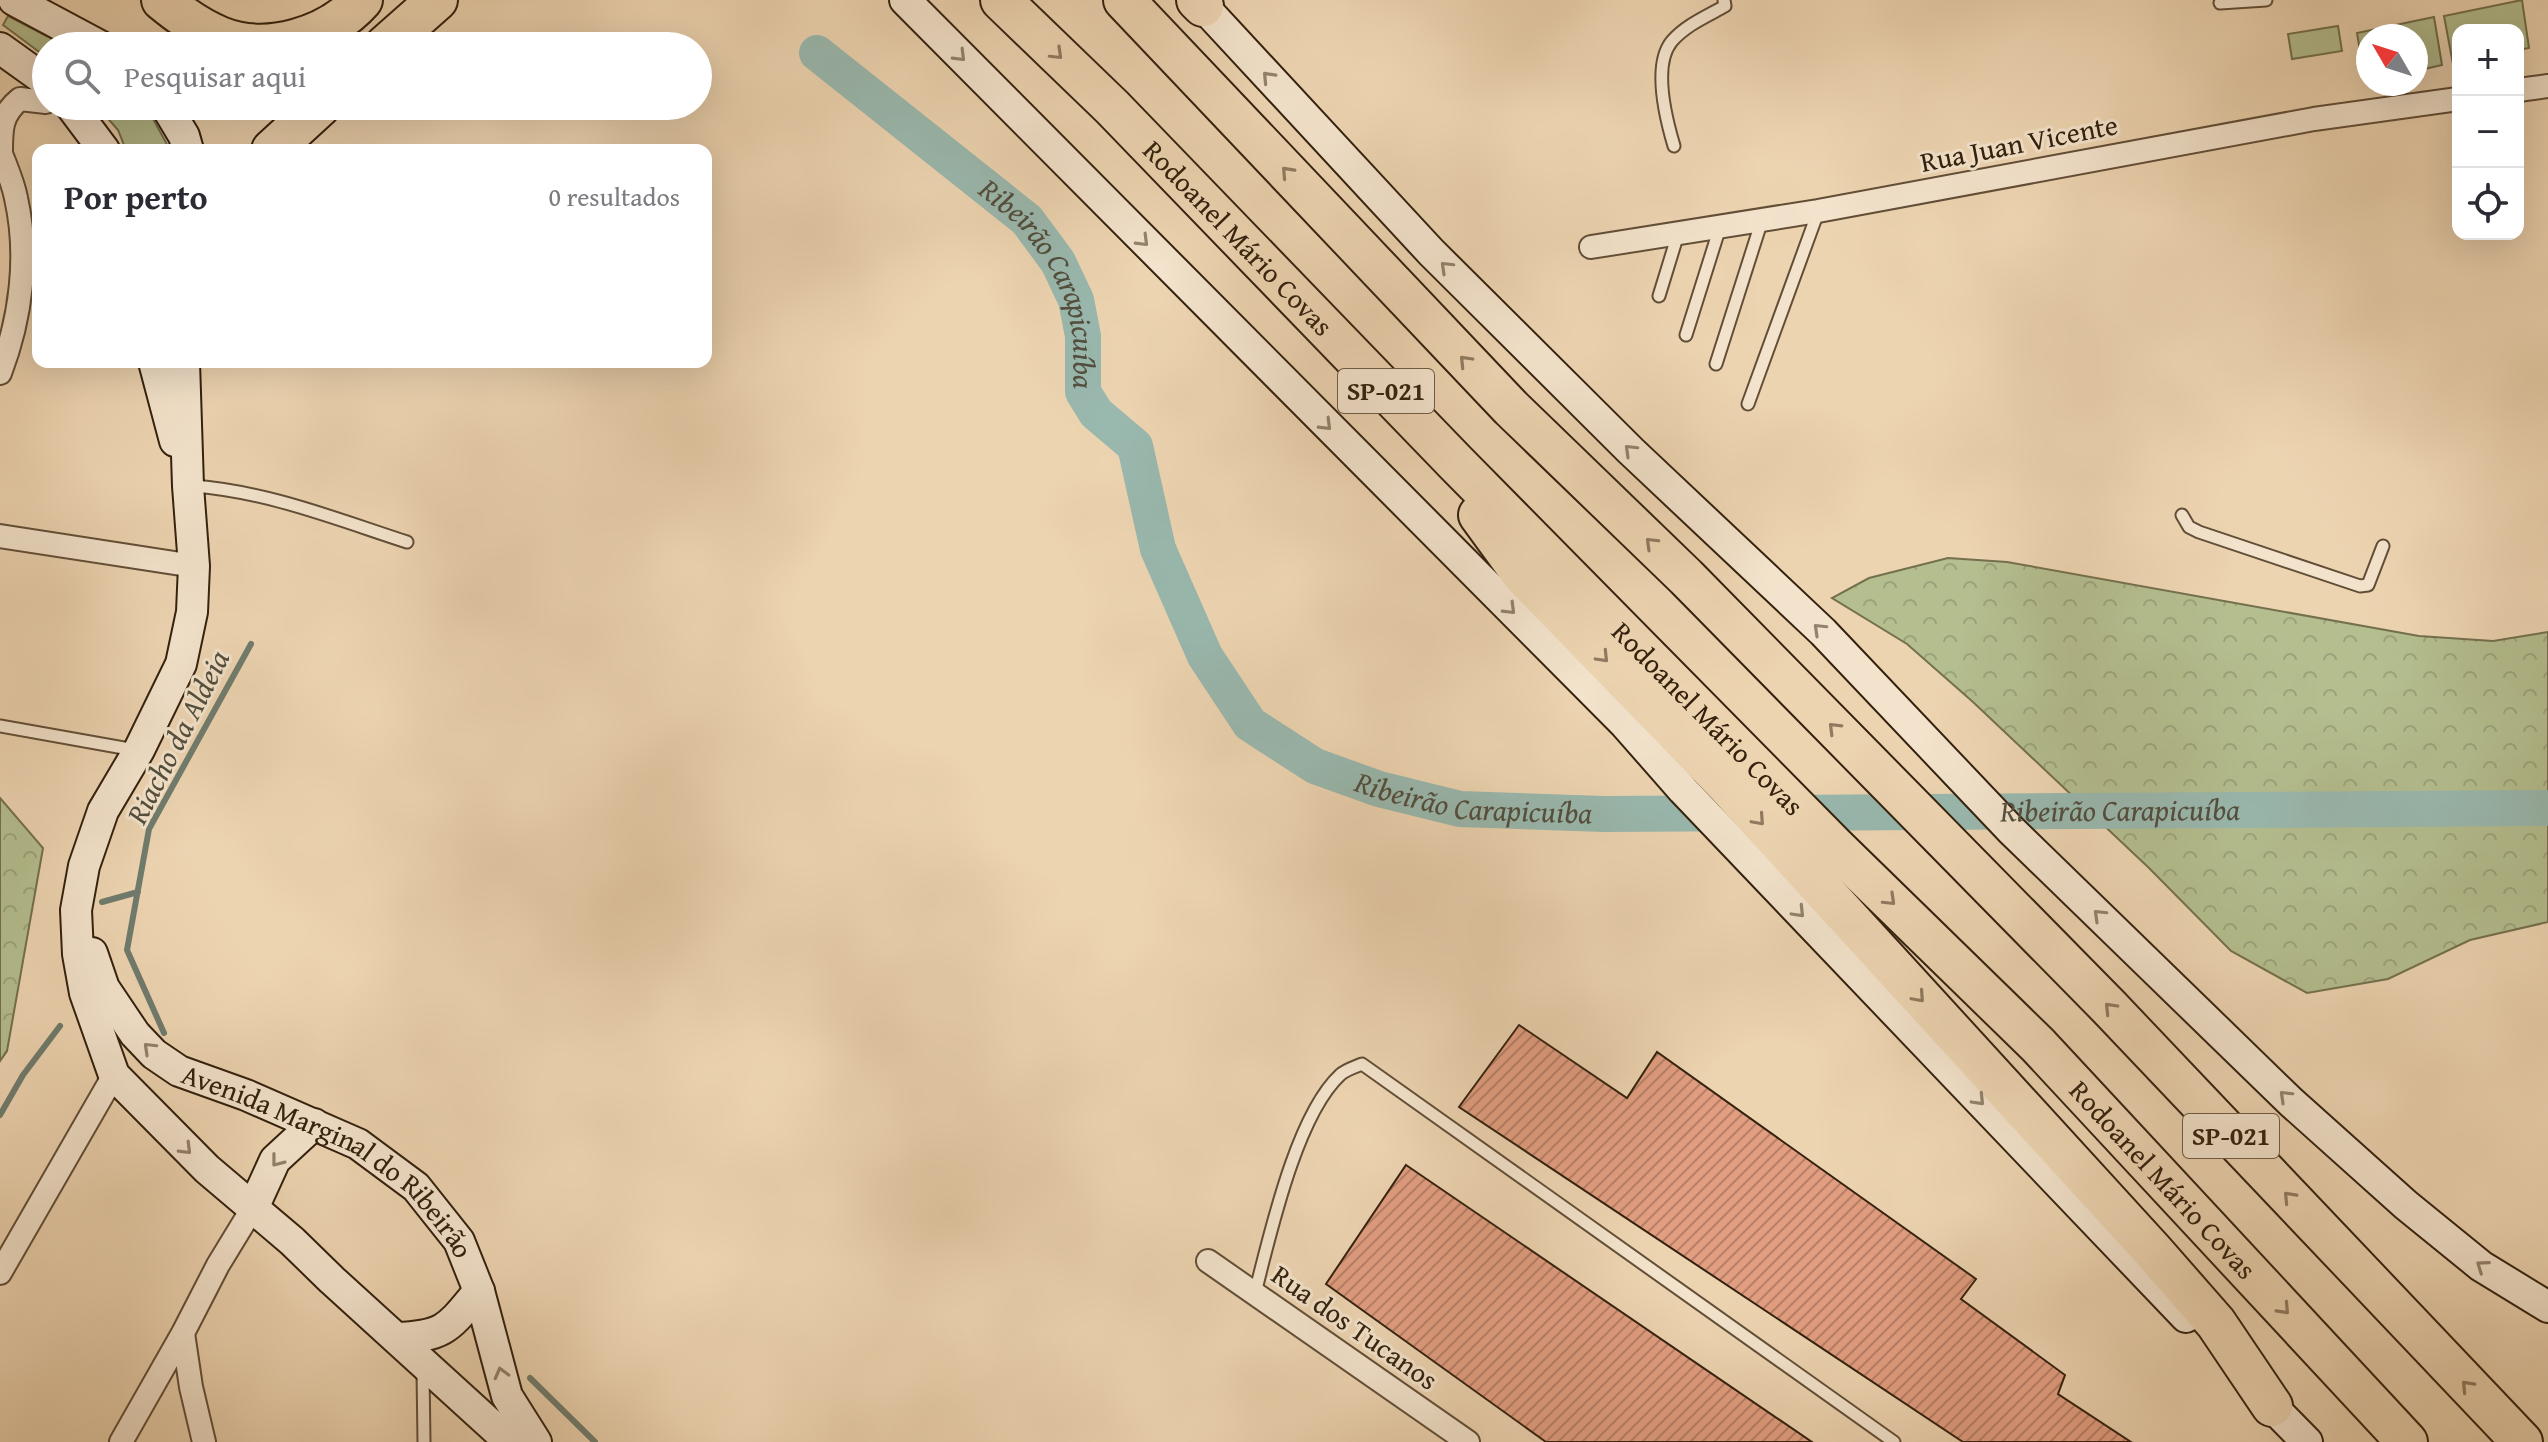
<!DOCTYPE html>
<html lang="pt">
<head>
<meta charset="utf-8">
<style>
  body { margin:0; font-family:"Gentium Book Plus",serif; background:#f7f7f7; color:#2b2b33 }
  .controls { position:absolute; right:24px; top:24px; display:grid; overflow:hidden; border-radius:16px; box-shadow:0 8px 32px #0002 }
  .controls button { width:72px; height:72px; display:grid; place-items:center; padding:0; border:0; border-bottom:2px solid #e1e1e2; background:#fff; color:#2b2b33; font:40px sans-serif }
  .compass { position:absolute; left:2356px; top:24px; width:72px; height:72px; border-radius:50%; background:#fff; box-shadow:0 8px 32px #0002; rotate:309deg }
  .list { margin:0; padding:0; list-style:none }
  h2 { display:flex; justify-content:space-between; align-items:center; height:104px; margin:0; padding:0 32px; font-size:34px }
  h2 small { font-size:26px; font-weight:400; color:#7c7c81 }
  .icon { flex:none; width:44px; height:44px; fill:none; stroke:currentColor; stroke-width:2; stroke-linecap:round; stroke-linejoin:round }
  .map { position:relative; flex:none; width:2548px; height:1442px; overflow:hidden }
  .search { position:absolute; background:#fff; box-shadow:0 8px 32px #0002; left:32px; top:32px; width:680px; height:88px; display:flex; align-items:center; gap:20px; box-sizing:border-box; padding:0 28px; border-radius:44px; color:#7c7c81; font-size:30px }
  .panel { position:absolute; background:#fff; box-shadow:0 8px 32px #0002; left:32px; top:144px; width:680px; height:224px; border-radius:16px }
  .map>svg:first-child { display:block }
  .grass { fill:#b4be8f; stroke:#74704e; stroke-width:2 }
  .forest { fill:url(#forest-crowns); stroke:#74704e; stroke-width:2 }
  .lines { fill:none; stroke-linecap:round; stroke-linejoin:round }
  .stream { stroke:#707c6e; stroke-width:6 }
  .river { stroke:#99b8ae; stroke-width:36 }
  .building { fill:url(#building-hatch); stroke:#33210e; stroke-width:2 }
  .lane-casing { stroke:#624e37; stroke-width:15 }
  .street-casing { stroke:#624e37; stroke-width:26 }
  .secondary-casing { stroke:#33210e; stroke-width:34 }
  .highway-casing { stroke:#33210e; stroke-width:44 }
  .lane { stroke:#f3e3cc; stroke-width:11 }
  .street { stroke:#f3e3cc; stroke-width:22 }
  .secondary { stroke:#f3e3cc; stroke-width:30 }
  .highway { stroke:#edd4b1; stroke-width:40 }
  .oneway { stroke:#907a60 }
  .oneway2 { stroke:#93826d }
  .labels { text-anchor:middle; stroke-width:6; stroke-linejoin:round; paint-order:stroke }
  .shield { fill:#f3e3cc; stroke:#6d5b47; stroke-width:2 }
  .shield-label { font-size:26px; font-weight:bold; fill:#33210e }
  .street-label { font-size:28px; fill:#33210e; stroke:#f3e3cc }
  .water-label { font-size:30px; font-style:italic; fill:#524e3e; stroke:#f3e3cc }
</style>
</head>
<body>
<div class="map">
<svg width="2548" height="1442" viewBox="0 0 2548 1442">
  <defs>
    <pattern id="forest-crowns" width="20" height="18" patternUnits="userSpaceOnUse" patternTransform="scale(2)"><rect width="20" height="18" fill="#b4be8f"/><path d="M2 6a3 3 0 1 1 6 0M12 15a3 3 0 1 1 6 0" fill="none" stroke="#9ba37a"/></pattern>
    <pattern id="building-hatch" width="6" height="6" patternUnits="userSpaceOnUse" patternTransform="scale(2)"><rect width="6" height="6" fill="#e29e81"/><path d="M-1 1l2-2M0 6l6-6M5 7l2-2" fill="none" stroke="#b88068"/></pattern>
  </defs>
  <rect width="100%" height="100%" fill="#edd4b1"/>
  <filter id="stains"><feTurbulence type="fractalNoise" baseFrequency=".0025" numOctaves="4"/><feColorMatrix values="0 0 0 0 .2 0 0 0 0 .09 0 0 0 0 .02 0 0 0 .5 -.17"/></filter>
  <radialGradient id="worn" r=".72"><stop offset=".6" stop-color="#630" stop-opacity="0"/><stop offset="1" stop-color="#630" stop-opacity=".3"/></radialGradient>
  <path class="grass" d="M2522,0l7,48 -11,2v-20h-60v33l-5,1 -9,-48z
    M8,16l58,30h-20v11l-43,-32z
    M2434,17l8,48 -26,6v-35h-48v45l-3,1 -8,-49z
    M2338,26l4,25 -50,8 -4,-25z
    M97,106h46l8,9 19,35h-44l-8,-20z"/>
  <path class="forest" d="M1948,558l59,4 412,74 74,5 55,-9v290l-78,18 -82,39 -81,14 -76,-42 -82,-83 -176,-166 -66,-58 -75,-46 37,-20z
    M0,798l43,50 -36,203 -7,10z"/>
  <g class="lines">
    <path class="stream" d="M102,902l36,-10
      M164,1033l-37,-83 22,-121 102,-185
      M0,1115l23,-40 37,-49
      M530,1378l65,64"/>
    <path class="river" id="s1" d="M817,53l210,167 31,42 18,38 7,36v56l13,21 39,33 23,103 47,107 45,68 65,42 64,23 81,20 144,5 944,-6"/>
  </g>
  <path class="building" d="M1519,1025l108,73 30,-46 319,227 -15,20 104,76 -7,19 73,48h-168l-504,-335z
    M1406,1165l406,277h-266l-220,-158z"/>
  <g class="lines">
    <g class="lane-casing">
      <path id="lane" d="M2220,3l46,-3
        M1674,146c-8,-27 -22,-81 -2,-105 14,-16 35,-25 53,-35l-1,-6
        M1659,296l19,-62
        M1686,335l34,-108
        M1716,364l46,-144
        M1748,404l70,-192
        M192,486c74,5 144,33 215,56
        M2182,515l7,12 10,5 161,54 8,-1 15,-39
        M0,726l135,24
        M1255,1293c15,-58 41,-177 85,-218 5,-5 15,-8 22,-11l532,378
        M423,1371l1,71"/>
    </g>
    <g class="street-casing">
      <path id="street" d="M2518,90l30,-4
        M0,151c6,16 13,31 16,47 13,58 5,120 -16,175
        M1,154c0,-23 -1,-39 19,-55l26,3
        M1591,247l227,-36 496,-92 144,-20
        M0,536l194,30
        M1208,1261l260,181
        M0,1273l114,-198
        M183,1333l8,54 13,55
        M121,1442l62,-109 35,-68 36,-59"/>
    </g>
    <g class="secondary-casing">
      <g id="secondary">
        <path d="M14,0l86,46"/>
        <path d="M905,0l720,724 58,66 503,527"/>
        <path d="M1203,6l228,246 200,199 192,181 188,198 280,272 115,103 75,61 67,41"/>
        <path d="M0,48l46,33"/>
        <path d="M71,106l33,44"/>
        <path d="M166,106l18,30 4,14"/>
        <path d="M154,362l21,79"/>
        <path d="M184,362l4,124 6,80 -2,46 -11,52 -42,86 -36,61 -19,55 -8,44 2,44 7,39 29,82 93,94 85,72 40,39 178,162"/>
        <path id="s2" d="M92,953l12,35 31,46 19,20 25,17 67,24 112,49 58,43 43,54 20,50 28,105 29,46"/>
        <path d="M254,1206l21,-46 39,-36"/>
        <path d="M397,1338c49,-2 52,-11 82,-47"/>
        <path d="M2258,1392l49,50"/>
      </g>
    </g>
    <g class="highway-casing">
      <g id="highway">
        <path d="M162,0c18,15 36,28 58,37 47,19 109,0 142,-37"/>
        <path id="s3" d="M1001,0l111,107 344,356 378,383 204,199 369,397"/>
        <path d="M1124,0l387,408 175,169 423,430 413,435"/>
        <path d="M1197,0l6,6"/>
        <path d="M385,46l52,-46"/>
        <path d="M272,150l48,-44"/>
        <path d="M1479,515l43,59 204,210 427,467 63,72 56,83"/>
      </g>
    </g>
    <use href="#lane" class="lane"/>
    <use href="#street" class="street"/>
    <use href="#secondary" class="secondary"/>
    <use href="#highway" class="highway"/>
  </g>
  <defs><path id="oneway-chevron" d="M-2-3.5L2.5 0L-2 3.5" fill="none" stroke-width="1.6" stroke-linecap="round" stroke-linejoin="round" transform="scale(2)"/></defs>
  <g class="oneway">
    <use href="#oneway-chevron" transform="translate(1057 54) rotate(44)"/>
    <use href="#oneway-chevron" transform="translate(1287 172) rotate(-133)"/>
    <use href="#oneway-chevron" transform="translate(1465 361) rotate(-134)"/>
    <use href="#oneway-chevron" transform="translate(1651 543) rotate(-136)"/>
    <use href="#oneway-chevron" transform="translate(1603 657) rotate(46)"/>
    <use href="#oneway-chevron" transform="translate(1834 728) rotate(-135)"/>
    <use href="#oneway-chevron" transform="translate(1759 820) rotate(48)"/>
    <use href="#oneway-chevron" transform="translate(1890 900) rotate(44)"/>
    <use href="#oneway-chevron" transform="translate(1919 997) rotate(48)"/>
    <use href="#oneway-chevron" transform="translate(2110 1008) rotate(-134)"/>
    <use href="#oneway-chevron" transform="translate(2289 1197) rotate(-133)"/>
    <use href="#oneway-chevron" transform="translate(2284 1309) rotate(47)"/>
    <use href="#oneway-chevron" transform="translate(2467 1386) rotate(-133)"/>
  </g>
  <g class="oneway2">
    <use href="#oneway-chevron" transform="translate(960 56) rotate(45)"/>
    <use href="#oneway-chevron" transform="translate(1268 77) rotate(-133)"/>
    <use href="#oneway-chevron" transform="translate(1143 241) rotate(45)"/>
    <use href="#oneway-chevron" transform="translate(1446 267) rotate(-136)"/>
    <use href="#oneway-chevron" transform="translate(1326 425) rotate(45)"/>
    <use href="#oneway-chevron" transform="translate(1630 450) rotate(-136)"/>
    <use href="#oneway-chevron" transform="translate(1510 609) rotate(45)"/>
    <use href="#oneway-chevron" transform="translate(1819 629) rotate(-136)"/>
    <use href="#oneway-chevron" transform="translate(1799 912) rotate(46)"/>
    <use href="#oneway-chevron" transform="translate(2099 915) rotate(-136)"/>
    <use href="#oneway-chevron" transform="translate(149 1048) rotate(-136)"/>
    <use href="#oneway-chevron" transform="translate(2285 1096) rotate(-136)"/>
    <use href="#oneway-chevron" transform="translate(1979 1100) rotate(46)"/>
    <use href="#oneway-chevron" transform="translate(186 1149) rotate(45)"/>
    <use href="#oneway-chevron" transform="translate(277 1161) rotate(128)"/>
    <use href="#oneway-chevron" transform="translate(2482 1266) rotate(-145)"/>
    <use href="#oneway-chevron" transform="translate(501 1373) rotate(-105)"/>
  </g>
  <g class="labels">
    <g class="shield">
      <rect x="1338" y="369" width="96" height="44" rx="6"/>
      <rect x="2183" y="1114" width="96" height="44" rx="6"/>
    </g>
    <g class="shield-label">
      <text x="1386" y="400">SP-021</text>
      <text x="2231" y="1145">SP-021</text>
    </g>
    <g class="street-label">
      <text transform="translate(2019 143) rotate(-11)" y="10">Rua Juan Vicente</text>
      <text dy="10" stroke="none"><textPath href="#s3" startOffset="336">Rodoanel Mário Covas</textPath></text>
      <text dy="10" stroke="none"><textPath href="#s3" startOffset="1008">Rodoanel Mário Covas</textPath></text>
      <text dy="10" stroke="none"><textPath href="#s2" startOffset="328">Avenida Marginal do Ribeirão</textPath></text>
      <text dy="10" stroke="none"><textPath href="#s3" startOffset="1656">Rodoanel Mário Covas</textPath></text>
      <text transform="translate(1355 1327) rotate(35)" y="10">Rua dos Tucanos</text>
    </g>
    <g class="water-label">
      <text dy="10" stroke="none"><textPath href="#s1" startOffset="332">Ribeirão Carapicuíba</textPath></text>
      <text transform="translate(178 737) rotate(-63)" y="10">Riacho da Aldeia</text>
      <text dy="10" stroke="none"><textPath href="#s1" startOffset="1076">Ribeirão Carapicuíba</textPath></text>
      <text dy="10" stroke="none"><textPath href="#s1" startOffset="1724">Ribeirão Carapicuíba</textPath></text>
    </g>
  </g>
  <rect width="100%" height="100%" filter="url(#stains)"/>
  <rect width="100%" height="100%" fill="url(#worn)"/>
</svg>
<div class="controls">
<button>+</button>
<button>−</button>
<button><svg class="icon" aria-label="locate" viewBox="0 0 24 24"><circle cx="12" cy="12" r="6"/><path d="M12 2v4M12 18v4M2 12h4M18 12h4"/></svg></button>
</div>
<svg class="compass" viewBox="-18 -18 36 36"><path d="M0-13l5 13h-10z" fill="#e53935"/><path d="M0 13l5-13h-10z" fill="#7c7c81"/></svg>
<div class="search"><svg class="icon" aria-label="search" viewBox="0 0 24 24"><circle cx="10" cy="10" r="6"/><path d="M15 15l6 6"/></svg>Pesquisar aqui</div>
<section class="panel">
<h2>Por perto<small>0 resultados</small></h2>
<ul class="list">
</ul>
</section>
</div>
</body>
</html>
